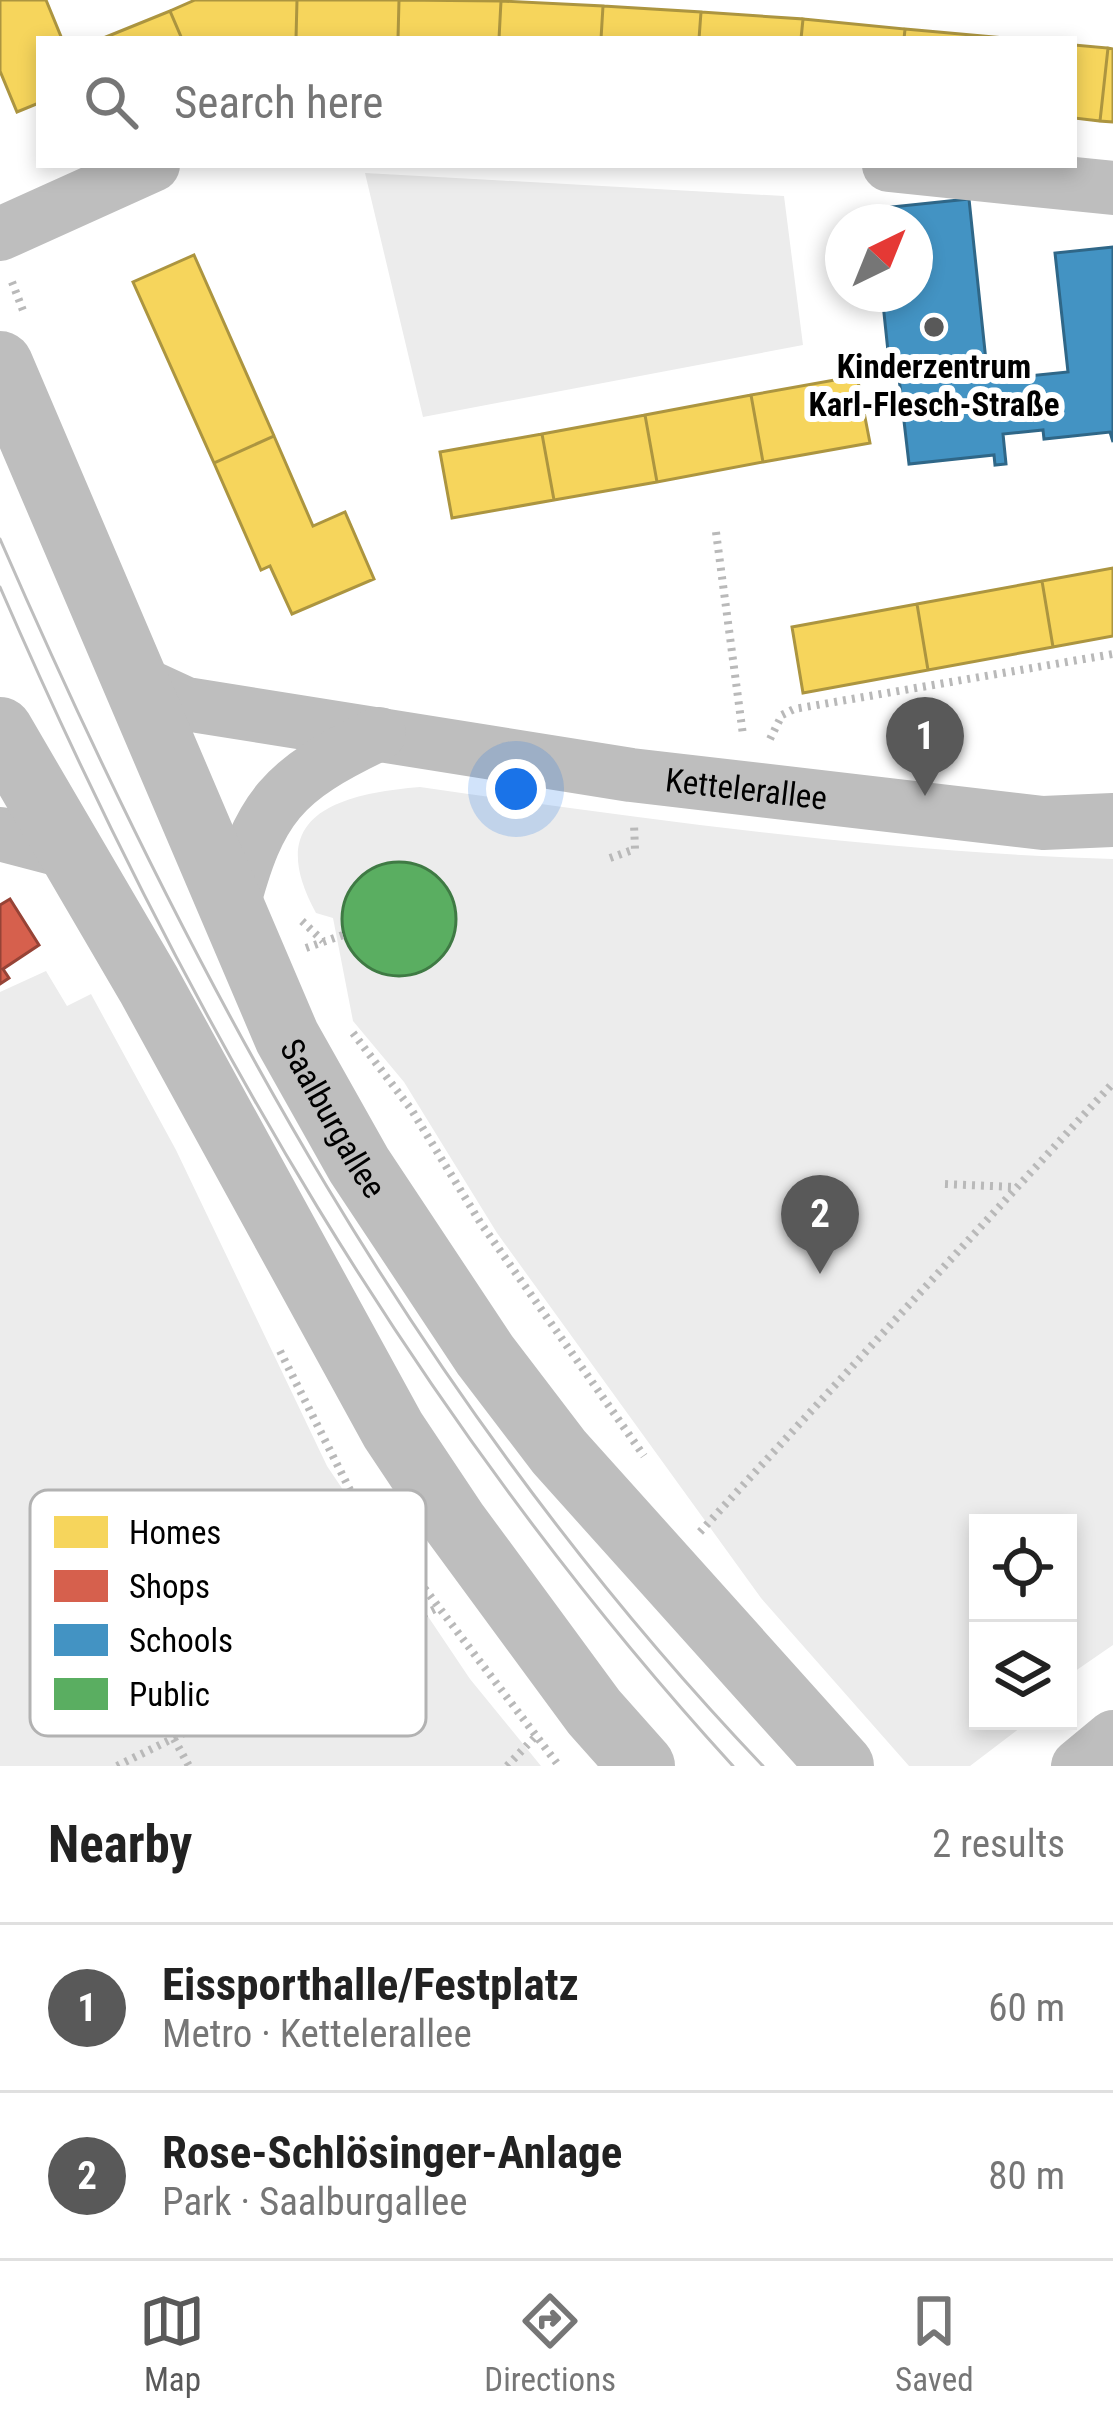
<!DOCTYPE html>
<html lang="en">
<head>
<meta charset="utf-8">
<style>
  body { margin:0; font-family:"Roboto Condensed",sans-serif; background:#f6f6f6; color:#222 }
  .controls { position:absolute; right:36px; bottom:36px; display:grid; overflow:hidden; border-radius:0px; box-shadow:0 6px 18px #0003 }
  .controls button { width:108px; height:108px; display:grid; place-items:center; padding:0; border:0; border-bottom:3px solid #e0e0e0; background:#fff; color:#222; font:60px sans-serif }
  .compass { position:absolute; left:825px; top:204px; width:108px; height:108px; border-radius:50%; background:#fff; box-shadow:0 6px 18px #0003; rotate:43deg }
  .you { position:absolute; left:516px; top:789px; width:42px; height:42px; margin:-30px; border:9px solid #fff; border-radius:50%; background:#1a73e8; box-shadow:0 0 0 18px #1a73e833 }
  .badge { display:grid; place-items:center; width:78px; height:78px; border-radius:50%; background:#595959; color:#fff; font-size:39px; font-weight:700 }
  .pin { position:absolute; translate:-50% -99px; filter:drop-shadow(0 3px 6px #0008) }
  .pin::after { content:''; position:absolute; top:63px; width:42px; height:36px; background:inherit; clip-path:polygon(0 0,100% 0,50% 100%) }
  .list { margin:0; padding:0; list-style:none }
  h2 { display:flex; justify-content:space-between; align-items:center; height:156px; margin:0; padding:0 48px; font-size:51px }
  h2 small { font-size:39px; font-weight:400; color:#767676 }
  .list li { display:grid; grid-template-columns:78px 1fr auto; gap:36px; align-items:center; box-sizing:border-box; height:168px; padding:0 48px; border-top:3px solid #e0e0e0 }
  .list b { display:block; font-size:45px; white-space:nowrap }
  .list p { margin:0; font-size:39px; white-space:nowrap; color:#767676 }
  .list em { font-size:39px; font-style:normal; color:#767676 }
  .icon { flex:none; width:66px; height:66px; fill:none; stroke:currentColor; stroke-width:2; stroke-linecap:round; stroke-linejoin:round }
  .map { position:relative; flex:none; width:1113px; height:1766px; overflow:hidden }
  .search { position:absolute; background:#fff; box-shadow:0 6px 18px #0003; left:36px; right:36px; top:36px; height:132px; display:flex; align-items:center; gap:30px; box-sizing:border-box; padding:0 42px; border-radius:0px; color:#767676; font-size:45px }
  .sheet { height:492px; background:#fff }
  nav { display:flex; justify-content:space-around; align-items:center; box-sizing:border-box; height:168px; border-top:3px solid #e0e0e0; background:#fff; font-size:33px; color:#767676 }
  nav a { display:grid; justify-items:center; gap:6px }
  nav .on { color:#595959 }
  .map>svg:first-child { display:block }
  .green { fill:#ececec }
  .homes { fill:#f6d55c; stroke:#ac9540; stroke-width:3 }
  .shops { fill:#d6604d; stroke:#964336; stroke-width:3 }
  .schools { fill:#4393c3; stroke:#2f6788; stroke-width:3 }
  .public { fill:#5aae61; stroke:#3f7a44; stroke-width:3 }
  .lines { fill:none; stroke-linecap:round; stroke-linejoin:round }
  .path { stroke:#b9b9b9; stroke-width:8; stroke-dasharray:3 6; stroke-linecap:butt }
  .minor { stroke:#bebebe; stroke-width:54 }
  .primary { stroke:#bebebe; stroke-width:66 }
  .tram { stroke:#bebebe; stroke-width:3 }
  .poi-dot { fill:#595959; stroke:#fff; stroke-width:4.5 }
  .labels { text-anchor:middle; stroke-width:12; stroke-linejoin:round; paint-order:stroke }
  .poi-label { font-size:33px; font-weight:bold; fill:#000; stroke:#fff }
  .street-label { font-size:33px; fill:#000; stroke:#fff }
  .key { fill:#fff; stroke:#b2b2b2; stroke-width:3 }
  .key-label { font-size:33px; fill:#000 }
</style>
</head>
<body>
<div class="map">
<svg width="1113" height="1766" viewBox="0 0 1113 1766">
  <rect width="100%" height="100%" fill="#fff"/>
  <path class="green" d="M365,173l419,23 19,149 -380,72z
    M420,787c229,33 462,65 693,72v786l-45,31v-153h-90v198h51l-59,45h-61l-148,-168 -264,-365 -93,-151 -51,-61 -20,-103 -17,-5c-54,-98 22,-119 104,-126z
    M46,971l21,35 24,-12 85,156 151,316 143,213 71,87h-541v-774z"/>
  <path class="homes" d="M0,0h46l16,39h-23v64l-22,9 -17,-41z
    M195,0h102l-1,39h-114l-12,-28z
    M297,0h102l-1,39h-102z
    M399,0l102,1 -2,38h-101z
    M501,1l102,5 -2,33h-102z
    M603,6l98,6 -2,27h-98z
    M170,11l12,28h-81z
    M701,12l102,7 -2,20h-102z
    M803,19l102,10 -1,10h-103z
    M905,29l100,9 -101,1z
    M1074,45l34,3 -8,73 -26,-3z
    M1108,48l5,1v73l-13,-1z
    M194,255l80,181 -60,27 -81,-181z
    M857,376l13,67 -107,19 -12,-67z
    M751,395l12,67 -106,20 -12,-67z
    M645,415l12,67 -103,18 -12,-66z
    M542,434l12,66 -102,18 -12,-66z
    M274,436l39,90 32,-14 29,67 -82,35 -22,-48 -9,4 -47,-107z
    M1113,568v68l-60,11 -11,-66z
    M1042,581l11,66 -125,23 -11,-66z
    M917,604l11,66 -125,23 -11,-66z"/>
  <path class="shops" d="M10,899l29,46 -36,24 6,9 -9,6v-79z"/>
  <path class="schools" d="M969,199l19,181 80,-8 -13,-119 58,-6v195l-3,-10 -66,7 -1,-9 -40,4 3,30 -11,1 -1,-10 -85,9 -12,-103h-8l-7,-67h33v-72h-41l-2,-13z"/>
  <path class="public" d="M342 919a57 57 0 1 1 114 0a57 57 0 1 1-114 0Z"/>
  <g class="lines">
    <path class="path" d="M12,282l12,31
      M716,532l27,203
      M770,739l12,-24 12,-6 319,-55
      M610,858l25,-9 -1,-25
      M302,921l21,20
      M306,948l40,-14
      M353,1033l58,76 69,113 164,234
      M945,1184l71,3
      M280,1351l70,139 209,276
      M700,1532l413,-449
      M174,1739l15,27
      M117,1766l318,-157
      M507,1766l27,-28"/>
    <g class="minor">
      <path d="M889,165l224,23"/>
      <path d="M0,234l153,-69"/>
      <path id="s1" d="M134,680l52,24 445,71 412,48 70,-3"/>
      <path d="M0,834l69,18"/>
      <path d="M232,910c27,-104 50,-130 147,-176"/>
      <path d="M1078,1766l35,-29"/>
    </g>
    <g class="primary">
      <path id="s2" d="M0,364l287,673 72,128 126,190 74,97 282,314"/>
      <path d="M0,730l149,255 244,445 62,93 139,189 48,54"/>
    </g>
    <path class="tram" d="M0,539c195,448 423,871 763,1227
      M0,587c186,429 417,833 733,1179"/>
  </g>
  <circle class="poi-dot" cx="934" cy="327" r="12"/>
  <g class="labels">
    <g class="poi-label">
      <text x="934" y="378">Kinderzentrum<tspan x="934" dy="38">Karl-Flesch-Straße</tspan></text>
    </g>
    <g class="street-label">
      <text dy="12" stroke="none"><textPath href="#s1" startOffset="624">Kettelerallee</textPath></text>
      <text dy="12" stroke="none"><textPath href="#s2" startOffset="825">Saalburgallee</textPath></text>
    </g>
  </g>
  <rect x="30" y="1490" width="396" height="246" rx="18" class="key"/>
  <rect x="54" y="1516" width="54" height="32" fill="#f6d55c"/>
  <rect x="54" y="1570" width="54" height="32" fill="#d6604d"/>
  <rect x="54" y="1624" width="54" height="32" fill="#4393c3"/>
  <rect x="54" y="1678" width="54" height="32" fill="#5aae61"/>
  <g class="key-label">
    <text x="129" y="1544">Homes</text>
    <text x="129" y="1598">Shops</text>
    <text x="129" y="1652">Schools</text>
    <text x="129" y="1706">Public</text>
  </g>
</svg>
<div class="controls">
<button><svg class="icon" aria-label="locate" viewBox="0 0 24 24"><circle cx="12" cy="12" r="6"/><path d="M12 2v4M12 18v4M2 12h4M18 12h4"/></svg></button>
<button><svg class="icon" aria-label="layers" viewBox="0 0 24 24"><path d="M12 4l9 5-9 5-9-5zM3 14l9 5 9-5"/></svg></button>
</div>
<svg class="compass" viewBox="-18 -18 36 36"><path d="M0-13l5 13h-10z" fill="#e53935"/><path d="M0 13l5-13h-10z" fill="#767676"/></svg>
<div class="you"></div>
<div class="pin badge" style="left:925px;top:796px">1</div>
<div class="pin badge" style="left:820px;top:1274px">2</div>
<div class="search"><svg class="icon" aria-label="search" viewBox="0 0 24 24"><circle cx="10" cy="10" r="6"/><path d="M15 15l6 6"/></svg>Search here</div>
</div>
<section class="sheet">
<h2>Nearby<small>2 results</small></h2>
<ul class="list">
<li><span class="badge">1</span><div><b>Eissporthalle/Festplatz</b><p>Metro · Kettelerallee</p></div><em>60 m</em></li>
<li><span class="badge">2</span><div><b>Rose-Schlösinger-Anlage</b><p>Park · Saalburgallee</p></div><em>80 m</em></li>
</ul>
</section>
<nav>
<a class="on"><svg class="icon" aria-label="map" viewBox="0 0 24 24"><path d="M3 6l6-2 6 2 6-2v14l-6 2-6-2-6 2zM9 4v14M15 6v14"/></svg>Map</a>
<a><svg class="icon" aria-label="directions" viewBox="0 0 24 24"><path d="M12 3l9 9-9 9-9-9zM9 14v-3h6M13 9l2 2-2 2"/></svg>Directions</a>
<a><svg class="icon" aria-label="saved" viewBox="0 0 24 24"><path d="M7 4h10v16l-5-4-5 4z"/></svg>Saved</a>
</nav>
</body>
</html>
